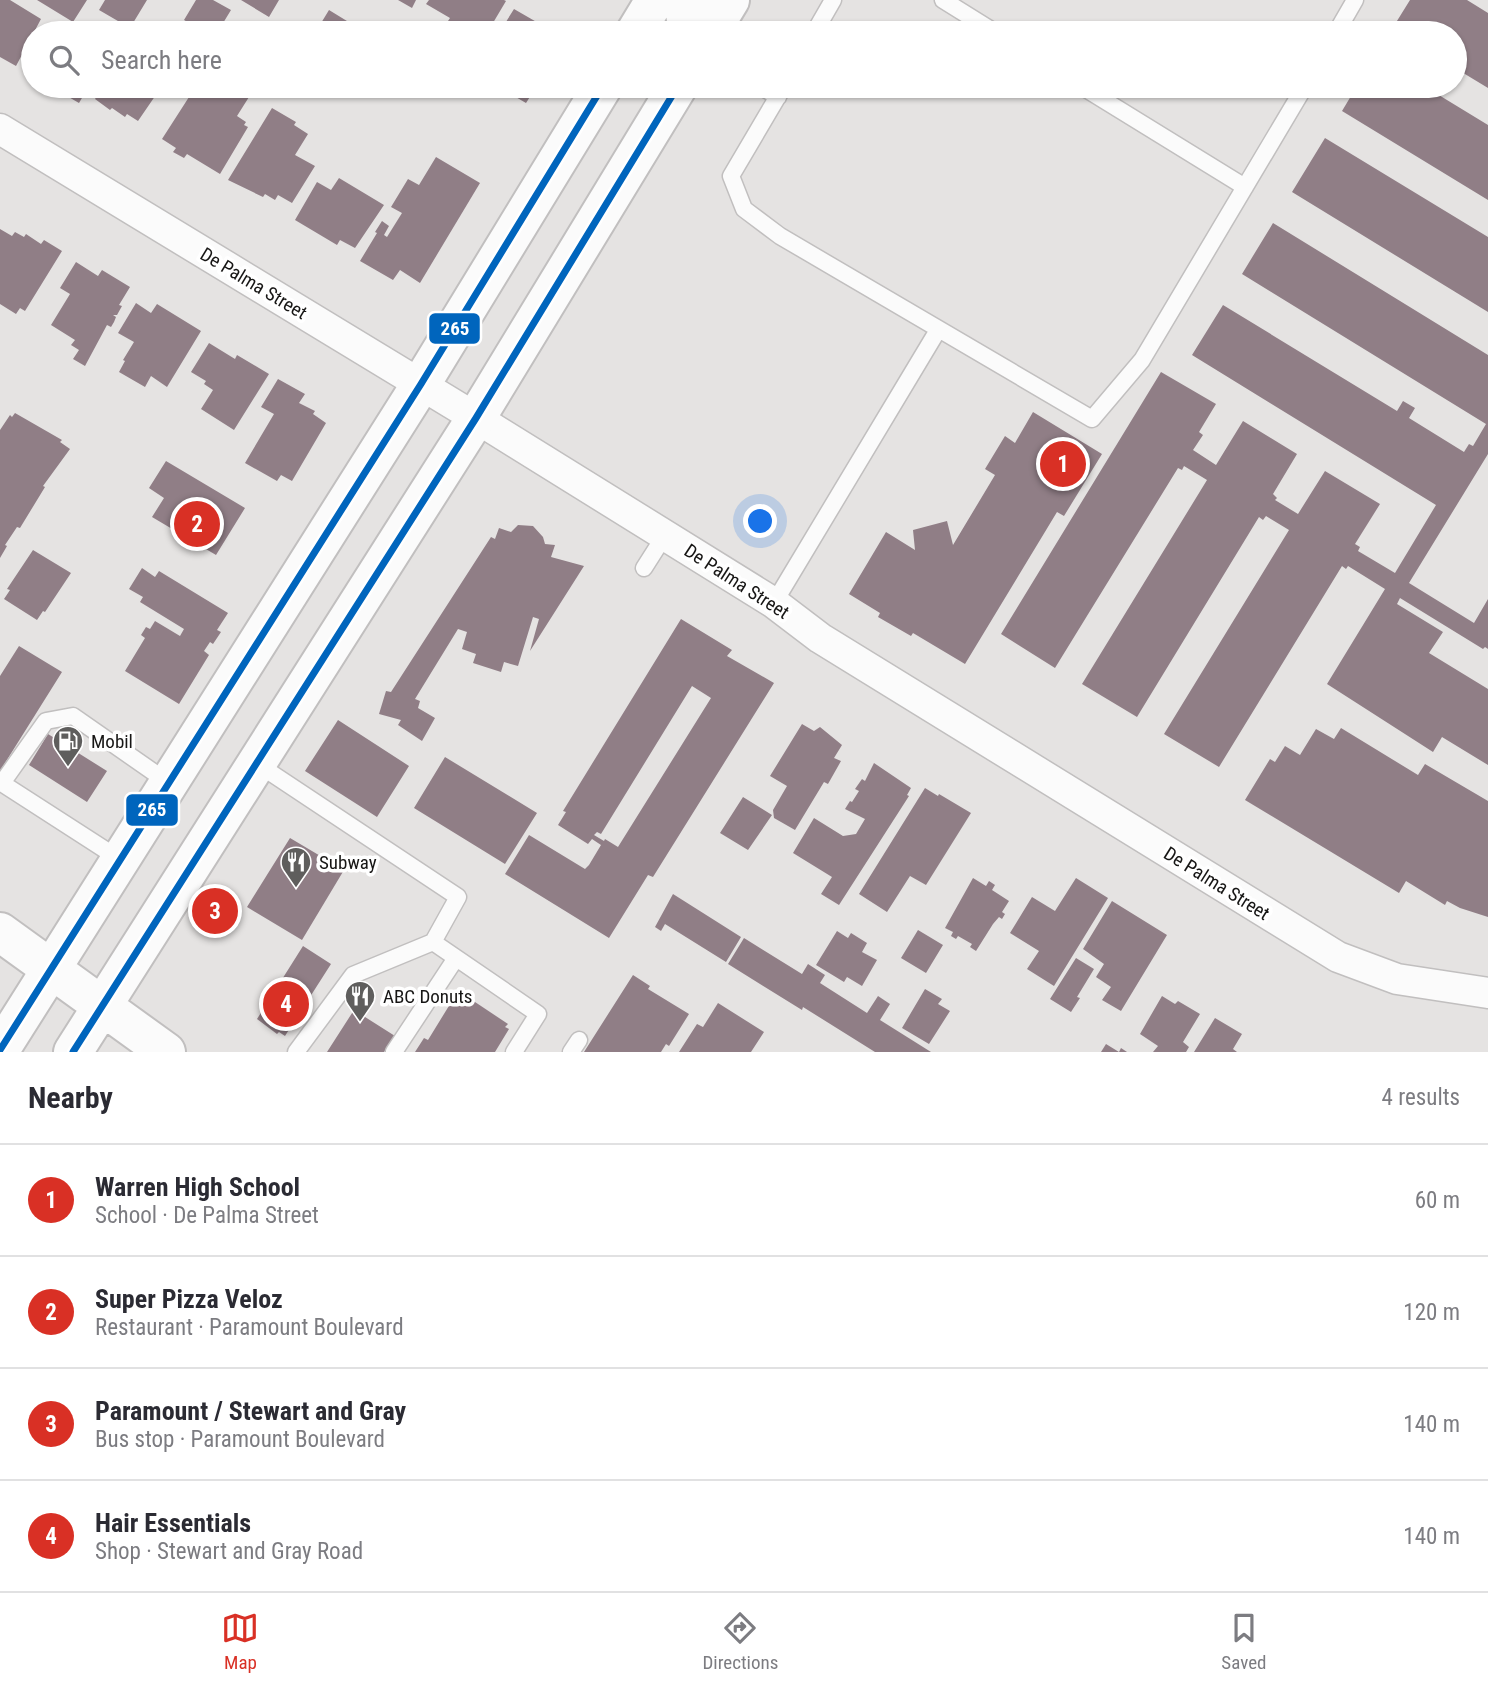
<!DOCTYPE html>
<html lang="en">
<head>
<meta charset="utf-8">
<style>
  body { margin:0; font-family:"Roboto Condensed",sans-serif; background:#f7f7f7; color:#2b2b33 }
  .you { position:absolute; left:761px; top:522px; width:24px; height:24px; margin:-18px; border:5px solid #fff; border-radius:50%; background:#1a73e8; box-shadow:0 0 0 10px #1a73e833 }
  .badge { display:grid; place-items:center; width:46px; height:46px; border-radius:50%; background:#d93025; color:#fff; font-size:23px; font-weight:700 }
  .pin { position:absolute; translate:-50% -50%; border:4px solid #fff; box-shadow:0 2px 7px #0006 }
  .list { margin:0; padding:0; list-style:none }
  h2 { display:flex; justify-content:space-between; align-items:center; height:91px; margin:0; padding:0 28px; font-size:30px }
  h2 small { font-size:23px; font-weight:400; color:#7c7c81 }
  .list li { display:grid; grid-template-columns:46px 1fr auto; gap:21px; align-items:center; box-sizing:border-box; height:112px; padding:0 28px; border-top:2px solid #e1e1e2 }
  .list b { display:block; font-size:26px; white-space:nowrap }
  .list p { margin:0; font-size:23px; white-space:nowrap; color:#7c7c81 }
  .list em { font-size:23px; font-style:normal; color:#7c7c81 }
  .icon { flex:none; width:38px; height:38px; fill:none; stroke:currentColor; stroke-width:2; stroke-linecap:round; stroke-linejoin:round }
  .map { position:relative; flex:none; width:1488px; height:1052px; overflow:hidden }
  .search { position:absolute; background:#fff; box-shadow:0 2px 5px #0004; left:21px; right:21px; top:21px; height:77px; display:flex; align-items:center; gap:18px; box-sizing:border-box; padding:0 24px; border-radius:38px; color:#7c7c81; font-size:26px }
  .sheet { height:539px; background:#fff }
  nav { display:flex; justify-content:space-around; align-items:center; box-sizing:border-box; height:98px; border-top:2px solid #e1e1e2; background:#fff; font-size:19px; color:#7c7c81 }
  nav a { display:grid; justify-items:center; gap:4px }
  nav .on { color:#d93025 }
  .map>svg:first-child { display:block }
  .building { fill:#907e86; fill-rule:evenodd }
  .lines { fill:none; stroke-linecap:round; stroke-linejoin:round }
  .service-casing { stroke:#c1bfbf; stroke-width:19 }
  .minor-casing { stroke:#c1bfbf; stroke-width:33 }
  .secondary-casing { stroke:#c1bfbf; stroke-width:42 }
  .service { stroke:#fbfbfb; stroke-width:16 }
  .minor { stroke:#fbfbfb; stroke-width:30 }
  .secondary { stroke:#fbfbfb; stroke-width:38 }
  .bus-1-casing { stroke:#fff; stroke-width:12 }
  .bus-1 { stroke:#0065bd; stroke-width:7 }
  .labels { text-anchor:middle; stroke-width:7; stroke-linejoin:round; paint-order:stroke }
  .street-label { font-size:19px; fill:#171615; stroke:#fff }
  .poi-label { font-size:19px; fill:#171615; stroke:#fff; text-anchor:start }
  .line-badge { stroke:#fff; stroke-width:2.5 }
  .badge-label { font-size:19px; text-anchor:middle; font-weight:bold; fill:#fff }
</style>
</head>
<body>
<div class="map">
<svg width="1488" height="1052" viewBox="0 0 1488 1052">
  <rect width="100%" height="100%" fill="#e5e3e2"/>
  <path class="building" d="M0,0h10l31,19 -25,47 -16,-9z
    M37,0h50l-14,22z
    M105,0h42l-17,28 -31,-18z
    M196,0h17l18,10 -14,23h-11l-22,-13z
    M241,0h38l-10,17z
    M398,0h18l-4,8z
    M429,0h75l2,1 -19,32h-47l10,-15 -24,-14z
    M1410,0h57l21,13v75l-33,-20v-35h-57l-6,-4z
    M514,9l26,15 -5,9h-36z
    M329,10l31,19 -2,4h-43z
    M54,86h35l-10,17 -26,-15z
    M103,86h59l-24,35 -11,-7 -2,3 -13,-9 -2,2 -15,-11z
    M193,86h37l19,11 -12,19 9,6 -2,3 4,2 -28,47 -33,-20 -3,4 -11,-6 3,-4 -14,-9 27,-42 -2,-2z
    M497,86h40l-11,17z
    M1357,86h67l64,39v75l-146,-89z
    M272,108l24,14 -2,3 14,9 -13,21 20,11 -23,37 -14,-8 -3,5 -10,-6 -2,3 -35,-17z
    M1325,138l163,99v75l-196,-120z
    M436,157l44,26 -60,100 -20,-13 -7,10 -33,-19 17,-28 -2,-1 7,-11 7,5 -5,9 3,2 15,-24 -11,-6 17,-28 11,6z
    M339,178l45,27 -29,43 -15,-8 -3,5 -42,-25 22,-38 14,8z
    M1273,223l215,132v99l-79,129 65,40 14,-24v50l-3,-2 -2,2 -83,-51 -3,6 46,28 -14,21 59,36v76l-46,-28 -9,15 -106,-68 58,-95 -37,-23 -2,3 -4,-3 -123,201 -55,-33 125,-204 -23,-14 -3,4 -4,-3 -122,200 -55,-33 125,-204 -23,-14 -2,4 -4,-2 -123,200 -54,-34 160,-262 55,32 -17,28 4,3 -10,15 23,15 27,-44 54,33 -24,40 4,4 -2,2 23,14 27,-43 55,33 -25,40 5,3 -2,4 37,22 41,-68 -244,-150 31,-50 174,106 6,-10 12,7 -6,10 55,34 5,-8 4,2 13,-22 -244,-150z
    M0,229l12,7 3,-4 9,5 2,-3 15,10 3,-4 18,11 -37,60 -5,-3 -4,6 -16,-10z
    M76,262l22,14 4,-6 28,17 -11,18 3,1 -5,9h-4l3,2 -2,5 -3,5 -4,-2 -22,41 -12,-7 6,-9 -8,-5 4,-5 -24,-15 19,-31 -10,-6z
    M136,303l15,10 6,-9 44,27 -34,56 -16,-11 -6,11 -26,-15 6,-11 -2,-1 11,-18 -16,-9z
    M209,343l26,16 2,-4 32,19 -35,56 -33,-21 12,-19 -9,-6 2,-3 -15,-9z
    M278,379l27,15 -6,9 16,8 -2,3 13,9 -34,58 -11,-6 -4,6 -32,-18 29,-49 -13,-7z
    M1033,412l69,42 -38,62 -7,-4 -92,152 -52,-31 -2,3 -33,-19 2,-4 -31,-19 37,-62 29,18 -2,-20 34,-9 6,24 42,-70 -10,-6 20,-33 10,7z
    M15,413l47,27 -2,2 10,7 -27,37 2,1 -25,41 -3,-1 -12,18 2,1 -7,12v-128l10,-15 2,2z
    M166,461l79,47 -29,47 -64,-38 12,-19 -15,-10z
    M518,525l15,1 10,11 2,7 10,1 -4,12 33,9 -54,85 9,-32 -6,-2 -15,49 -14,-4 -3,10 -28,-9 3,-9 -14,-5 5,-17 -9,-3 -43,70 5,2 -2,7 17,10 -13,23 -24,-16 3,-5 -22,-6 7,-23 5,1 100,-155 4,2 4,-11 12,4z
    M33,550l38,23 -26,39 -2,-1 -6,9 -33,-21 6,-9 -3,-1z
    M142,568l13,9 4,-6 69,42 -11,17 4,2 -8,12 -3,-2 -6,9 5,4 -30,49 -54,-33 20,-33 -4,-3 5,-8 4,2 5,-8 25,15 4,-7 -44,-27 3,-5 -14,-8z
    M681,619l51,31 -5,6 47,27 -121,194 -5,-2 -39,63 -104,-64 24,-39 56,34 4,-4 12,-20 -9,-6 -4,5 -30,-19 8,-13 -3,-1zM692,686l19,12 -93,149 -13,-8 -1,2 -10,-6 3,-3 4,2z
    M19,646l43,26 -62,99v-95z
    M338,720l71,46 -32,51 -72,-46z
    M802,724l12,7 6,-4 22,18 -8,13 7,3 -13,23 -4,-2 -29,48 -21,-12 -1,-8 14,-24 -17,-10z
    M1341,728l77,47 7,-11 63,37v116l-28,-9 -13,-7 -2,4 -39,-24 -7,12 -154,-93 25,-41 5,3 10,-16 15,9 16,-26 18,10z
    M48,734l59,37 -20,31 -58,-37z
    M445,757l92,56 -32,51 -91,-56z
    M874,763l37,25 -4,7 2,1 -70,109 -18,-11 11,-17 -39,-24 21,-35 29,18 13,-2 9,-15 -20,-10 5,-8 2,1 7,-11 -4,-2 7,-10 3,2z
    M925,788l13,8 1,-2 32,19 -45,72 -16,-9 -23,36 -28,-18z
    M743,797l29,18 -24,35 -28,-17z
    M290,838l54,32 -42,70 -55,-33z
    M973,878l13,8 3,-5 6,4 -3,5 17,11 -7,11 3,2 -3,5 -3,-2 -6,7 -17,27 -6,-4 2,-3 -14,-8 -2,3 -5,-3 2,-4 -8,-4z
    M1076,878l32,20 -54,88 -27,-17 12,-18 -29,-18 22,-36 23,14z
    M673,894l68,43 -15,25 -61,-38 -4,7 -6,-4z
    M1112,901l55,34 -46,76 -19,-11 9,-13 -15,-10 8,-13 -21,-15z
    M918,930l25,15 -17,28 -25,-15z
    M837,931l11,7 3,-5 16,10 -5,9 15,8 -15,26 -15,-9 -3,5 -28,-17z
    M744,938l58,36 6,-10 17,11 -5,8 47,30 11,-17 12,8 -10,16 51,32h-56l-72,-45 -1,3 -74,-46z
    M303,946l28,18 -46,72 -6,-4 -2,2 -20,-15z
    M1076,958l18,11 -17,28 3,1 -9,14 -21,-13z
    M633,975l17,11 -2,3 41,25 -20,32 -3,-2 -5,8h-77z
    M925,989l17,10 -4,5 12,7 -21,33 -27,-16z
    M460,992l48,32 -3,3 4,2 -14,23h-80l9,-14 4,2 27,-44 2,1z
    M1162,996l13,8 3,-3 22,13 -17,28 6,5 -3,5h-33l5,-6 -18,-12z
    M718,1003l46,29 -13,20h-72l18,-28 6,3z
    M354,1010l41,26 -11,16h-57z
    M1215,1018l27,16 -9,15 4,3h-43z
    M1106,1044l13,8 2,-4 6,4h-26z"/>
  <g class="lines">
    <g class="service-casing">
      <path id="service" d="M943,0l53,33
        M814,33l19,-33
        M1336,33l19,-33
        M760,86l18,11
        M784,86l-53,90 13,33 36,27 312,183 50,-59 163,-274
        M1081,86l164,101
        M644,568l21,-33
        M774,603l164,-273
        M256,763l202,134 -25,45 105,72 -24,38
        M0,782l121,78
        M2,783l44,-62 27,-5 96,67
        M296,1052l57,-77 80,-33
        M394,1052l62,-94
        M571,1052l8,-12"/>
    </g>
    <g class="minor-casing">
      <path id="minor" d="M0,129l476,289 298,185 46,35 518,319 59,22 91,14"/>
    </g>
    <g class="secondary-casing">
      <path id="secondary" d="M635,33l20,-33
        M688,33l-3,-20 4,-13
        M710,33l20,-33
        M0,932l166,120
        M0,1050l421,-666 182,-298
        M73,1052l403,-634 202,-332"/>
    </g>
    <use href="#service" class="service"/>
    <use href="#minor" class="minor"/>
    <use href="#secondary" class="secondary"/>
    <g class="bus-1-casing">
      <path id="bus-1" d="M0,1050l421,-666 182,-298
        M73,1052l403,-634 202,-332"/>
    </g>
    <use href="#bus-1" class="bus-1"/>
  </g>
  <defs>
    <g id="fuel-pin" transform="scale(1.575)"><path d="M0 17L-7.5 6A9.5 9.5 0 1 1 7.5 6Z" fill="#5f5e5d" stroke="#fff"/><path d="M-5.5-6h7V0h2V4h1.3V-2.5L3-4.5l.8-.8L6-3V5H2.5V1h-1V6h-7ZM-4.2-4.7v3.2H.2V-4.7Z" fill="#fff"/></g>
    <g id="restaurant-pin" transform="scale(1.575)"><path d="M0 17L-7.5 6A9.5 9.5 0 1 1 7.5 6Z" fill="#5f5e5d" stroke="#fff"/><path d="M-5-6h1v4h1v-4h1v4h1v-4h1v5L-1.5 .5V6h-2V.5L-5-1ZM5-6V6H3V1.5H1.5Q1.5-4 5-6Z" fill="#fff"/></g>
  </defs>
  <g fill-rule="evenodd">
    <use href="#fuel-pin" x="68" y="741"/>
    <use href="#restaurant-pin" x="296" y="862"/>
    <use href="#restaurant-pin" x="360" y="996"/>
  </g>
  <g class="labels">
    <g class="street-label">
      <text transform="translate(254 283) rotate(31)" y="7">De Palma Street</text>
      <text transform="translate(737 581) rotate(33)" y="7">De Palma Street</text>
      <text transform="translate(1217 883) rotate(32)" y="7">De Palma Street</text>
    </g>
    <g class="poi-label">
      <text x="91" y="748">Mobil</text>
      <text x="319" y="869">Subway</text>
      <text x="383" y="1003">ABC Donuts</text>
    </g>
  </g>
  <g class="line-badge">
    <rect x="428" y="312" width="53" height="33" rx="7" fill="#0065bd"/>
    <rect x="125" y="793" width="54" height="34" rx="7" fill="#0065bd"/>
  </g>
  <g class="badge-label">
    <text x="455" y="335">265</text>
    <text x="152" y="816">265</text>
  </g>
</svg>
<div class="you"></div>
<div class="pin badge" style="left:1063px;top:464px">1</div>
<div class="pin badge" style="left:197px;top:524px">2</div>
<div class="pin badge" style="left:215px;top:911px">3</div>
<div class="pin badge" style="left:286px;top:1004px">4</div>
<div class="search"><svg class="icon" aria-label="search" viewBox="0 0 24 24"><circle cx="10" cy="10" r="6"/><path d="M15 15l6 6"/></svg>Search here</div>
</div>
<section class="sheet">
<h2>Nearby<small>4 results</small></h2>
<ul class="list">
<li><span class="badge">1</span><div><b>Warren High School</b><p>School · De Palma Street</p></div><em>60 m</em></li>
<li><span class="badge">2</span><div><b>Super Pizza Veloz</b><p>Restaurant · Paramount Boulevard</p></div><em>120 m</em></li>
<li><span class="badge">3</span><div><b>Paramount / Stewart and Gray</b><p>Bus stop · Paramount Boulevard</p></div><em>140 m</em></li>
<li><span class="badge">4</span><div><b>Hair Essentials</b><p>Shop · Stewart and Gray Road</p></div><em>140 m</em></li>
</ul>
</section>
<nav>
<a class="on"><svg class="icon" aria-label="map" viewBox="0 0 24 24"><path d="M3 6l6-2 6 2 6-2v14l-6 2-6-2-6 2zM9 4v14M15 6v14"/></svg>Map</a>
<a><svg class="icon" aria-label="directions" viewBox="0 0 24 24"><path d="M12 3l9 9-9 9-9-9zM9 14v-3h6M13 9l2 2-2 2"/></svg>Directions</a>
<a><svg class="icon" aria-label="saved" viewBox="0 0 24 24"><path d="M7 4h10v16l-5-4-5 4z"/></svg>Saved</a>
</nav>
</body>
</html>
